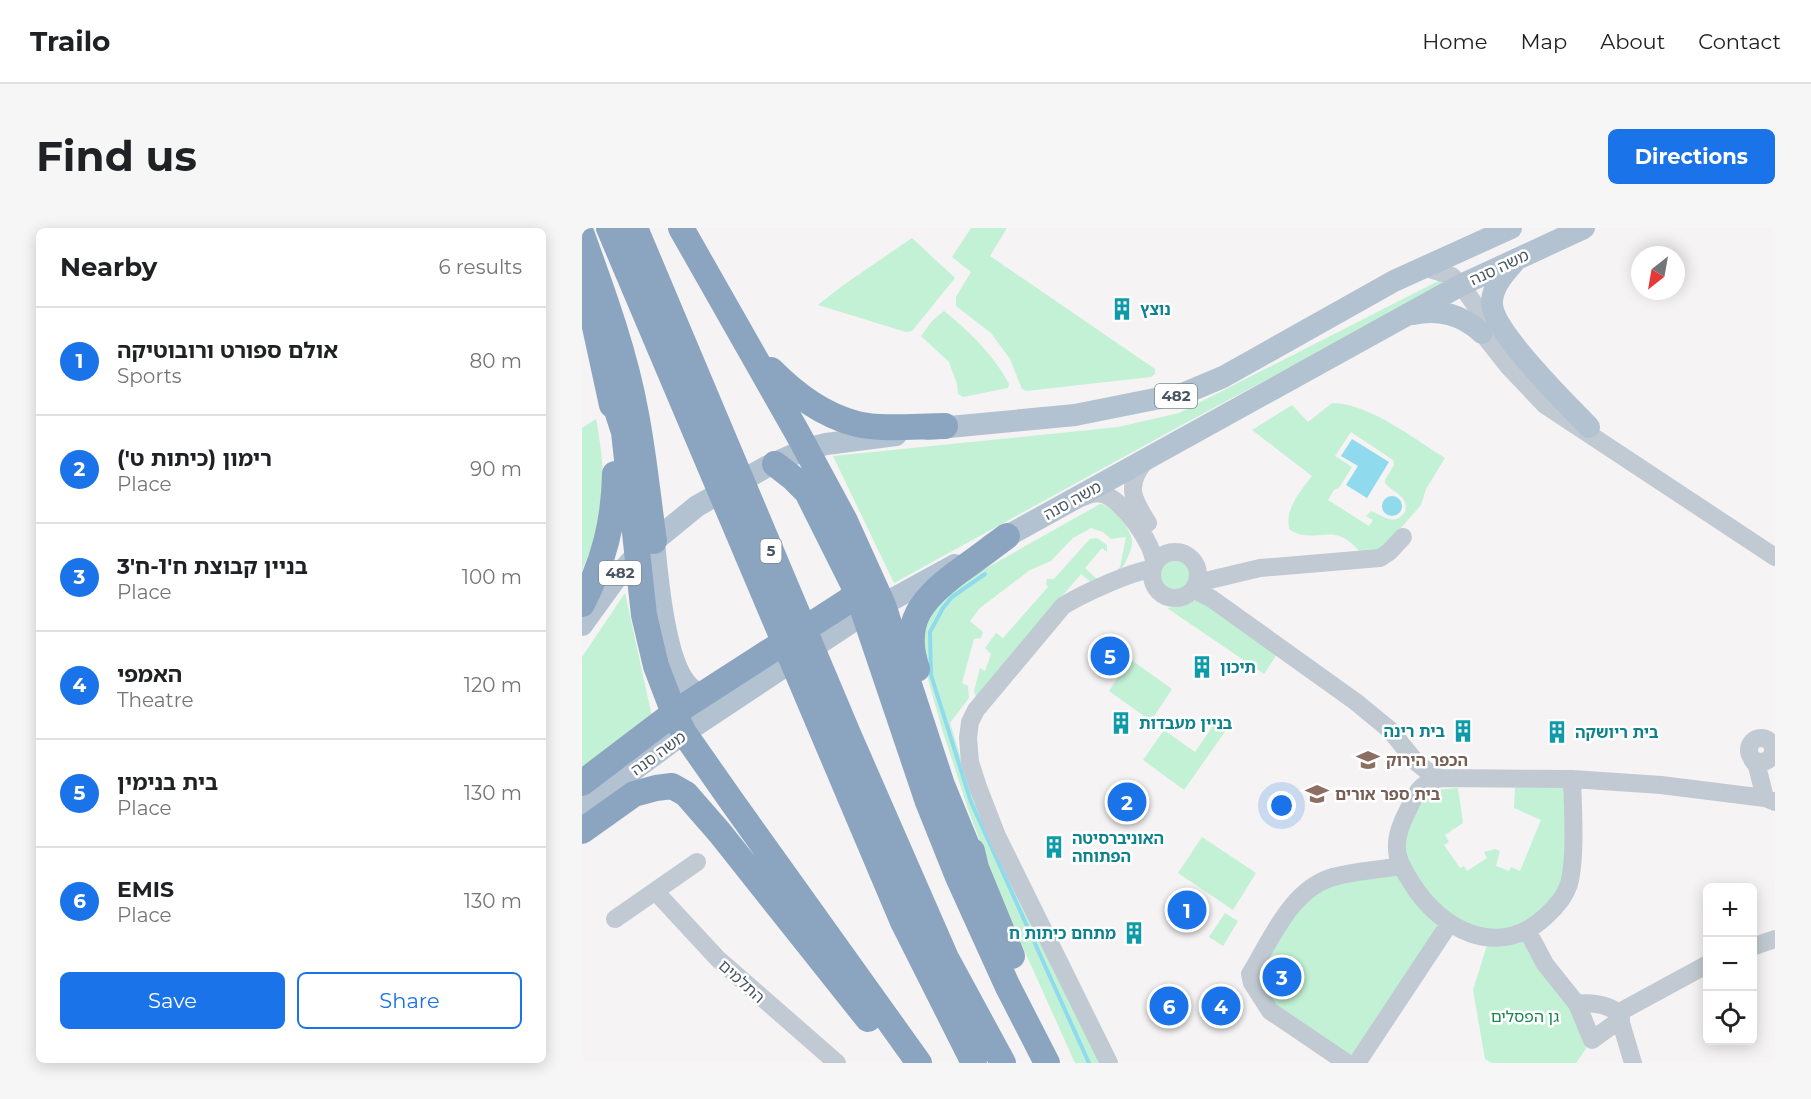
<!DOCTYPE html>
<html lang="en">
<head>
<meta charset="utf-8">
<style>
  body { margin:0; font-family:Montserrat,"Noto Sans Hebrew",sans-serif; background:#f6f6f6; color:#202124 }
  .controls { position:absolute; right:18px; bottom:18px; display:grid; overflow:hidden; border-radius:9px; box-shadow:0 3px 15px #0003 }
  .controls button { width:54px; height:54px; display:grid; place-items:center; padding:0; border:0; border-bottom:2px solid #e0e0e0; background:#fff; color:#202124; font:30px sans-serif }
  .compass { position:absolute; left:1049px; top:18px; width:54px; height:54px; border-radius:50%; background:#fff; box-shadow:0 3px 15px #0003; rotate:211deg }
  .you { position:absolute; left:700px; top:578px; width:21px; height:21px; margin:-15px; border:4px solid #fff; border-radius:50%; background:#1a73e8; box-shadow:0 0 0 9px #1a73e833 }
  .badge { display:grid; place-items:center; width:39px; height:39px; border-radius:50%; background:#1a73e8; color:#fff; font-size:20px; font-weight:700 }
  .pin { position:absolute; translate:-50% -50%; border:3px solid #fff; box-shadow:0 2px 6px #0006 }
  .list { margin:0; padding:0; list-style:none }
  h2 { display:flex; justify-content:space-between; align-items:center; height:78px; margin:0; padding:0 24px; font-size:26px }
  h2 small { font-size:20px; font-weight:400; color:#757577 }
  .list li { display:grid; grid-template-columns:39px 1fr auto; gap:18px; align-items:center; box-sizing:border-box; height:108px; padding:0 24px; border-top:2px solid #e0e0e0 }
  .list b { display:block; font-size:22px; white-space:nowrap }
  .list p { margin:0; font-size:20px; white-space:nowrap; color:#757577 }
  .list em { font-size:20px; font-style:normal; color:#757577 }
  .actions { display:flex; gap:12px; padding:18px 24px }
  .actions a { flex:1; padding:14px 0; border:2px solid #1a73e8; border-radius:9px; text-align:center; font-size:21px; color:#1a73e8 }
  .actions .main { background:#1a73e8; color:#fff }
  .icon { flex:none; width:33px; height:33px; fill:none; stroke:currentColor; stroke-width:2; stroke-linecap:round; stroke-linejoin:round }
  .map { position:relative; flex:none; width:1193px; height:835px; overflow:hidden; border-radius:9px }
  header { display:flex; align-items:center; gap:36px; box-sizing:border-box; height:84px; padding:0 30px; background:#fff; border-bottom:2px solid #e0e0e0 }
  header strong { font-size:28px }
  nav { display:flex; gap:33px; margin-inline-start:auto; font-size:21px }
  .intro { display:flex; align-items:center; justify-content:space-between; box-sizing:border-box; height:144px; padding:0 36px }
  h1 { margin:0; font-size:42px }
  .button { padding:15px 27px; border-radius:9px; background:#1a73e8; color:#fff; font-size:21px; font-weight:700 }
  main { display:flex; gap:36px; padding:0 36px }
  aside { flex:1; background:#fff; border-radius:9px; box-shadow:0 3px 15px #0003 }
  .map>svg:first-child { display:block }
  .green { fill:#c3f1d5; fill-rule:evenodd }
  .water { fill:#90daee }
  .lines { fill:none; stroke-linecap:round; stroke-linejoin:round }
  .stream { stroke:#90daee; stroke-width:4 }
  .minor { stroke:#c1cad2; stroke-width:18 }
  .major { stroke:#b3c2d1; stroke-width:22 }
  .highway { stroke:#8ba5c1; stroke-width:26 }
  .labels { text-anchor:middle; stroke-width:5; stroke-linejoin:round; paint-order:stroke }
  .shield { fill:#fff; stroke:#808990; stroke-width:1.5 }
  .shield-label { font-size:15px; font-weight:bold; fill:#4a5661 }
  .street-label { font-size:16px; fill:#4a5661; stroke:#fff }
  .culture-label { font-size:16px; font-weight:bold; fill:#0d838f; stroke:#fff; text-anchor:start }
  .education-label { font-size:16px; font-weight:bold; fill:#785e54; stroke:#fff; text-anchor:start }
  .park-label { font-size:16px; fill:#17864f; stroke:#fff }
</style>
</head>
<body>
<header>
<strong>Trailo</strong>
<nav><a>Home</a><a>Map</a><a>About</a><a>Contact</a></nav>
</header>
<div class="intro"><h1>Find us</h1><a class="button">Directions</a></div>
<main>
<aside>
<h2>Nearby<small>6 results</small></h2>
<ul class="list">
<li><span class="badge">1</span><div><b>אולם ספורט ורובוטיקה</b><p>Sports</p></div><em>80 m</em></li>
<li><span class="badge">2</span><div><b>רימון (כיתות ט')</b><p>Place</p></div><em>90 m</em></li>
<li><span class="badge">3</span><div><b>בניין קבוצת ח'1-ח'3</b><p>Place</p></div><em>100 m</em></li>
<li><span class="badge">4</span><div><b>האמפי</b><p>Theatre</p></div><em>120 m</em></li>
<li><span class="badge">5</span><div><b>בית בנימין</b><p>Place</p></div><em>130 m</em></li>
<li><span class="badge">6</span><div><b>EMIS</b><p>Place</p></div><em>130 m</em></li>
</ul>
<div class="actions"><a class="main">Save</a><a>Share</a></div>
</aside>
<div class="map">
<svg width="1193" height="835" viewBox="0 0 1193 835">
  <rect width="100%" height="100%" fill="#f5f3f3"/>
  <path class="green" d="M389,0h36l-17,28 165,113v5l-4,3 -125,14 -4,-2 -12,-30 -19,-26 -35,-27v-9l15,-25 -19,-15z
    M330,10l43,40 -43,53 -6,1 -88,-27 24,-19z
    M858,52l3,5 -263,141 -286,157 -61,-127 285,-29 61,-14z
    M362,83c26,21 49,43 65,73l-1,4 -45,9 -5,-3 -1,-10 -8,-22 -28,-26 11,-15z
    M750,175c39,1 80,35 113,55l-19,31 -5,16 -42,48 -19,-1c-27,-33 -43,-6 -70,-22 -7,-19 11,-40 22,-54l-60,-46 40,-25 16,17zM769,204l42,28 1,5 -9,15v3c9,11 24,12 20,29 -11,15 -21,4 -34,-1l-5,5 7,4 -4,6 -41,-26 6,-10 5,-2 13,-21 -17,-11z
    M14,191c7,37 11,76 1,112 -4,14 -10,27 -15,40v-143z
    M518,276c12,0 32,25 32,38 0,8 -6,19 -10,27l-2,2 -2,-2 2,-2 6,-30 -15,2 -8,-7 -12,-4 -18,10 -22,23 -21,9 -50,38 -10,13 13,11 -2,6 -7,1 -12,44 6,3 1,12 -19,25 23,74 132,266h-30l-72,-160 -35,-94 -26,-80 -21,-75 2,-29 26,-36z
    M515,310l10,7v7l-5,-4 -17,20 13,12 -6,3 -11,-9 -105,123 -2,-6 6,-23 5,3 6,-17 -6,-6 11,-15 7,5 45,-51 -2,-3 1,-5h7l33,-37 3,-3z
    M578 348a15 15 0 1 1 30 0a15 15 0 1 1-30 0Z
    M43,365l27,124 -70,52v-112z
    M621,368l76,55 -15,23 -97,-66 22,-4z
    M548,431l42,30 -21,32 -42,-30z
    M636,491l11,7 -45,64 -41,-30 21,-30 31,22z
    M988,558l-8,99 -25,32 -43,18 -41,-13 -42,-45 -8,-29 4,-19 19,-34 11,-5 21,-2 5,35 -18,12 4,7 -5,3 16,23 4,-2 3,5 20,-13 -3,-6 11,-3 5,2 -4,15 13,5 2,-4 9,4 21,-51 -27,-12 1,-20z
    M620,609l54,36 -23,37 -55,-37z
    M819,643l44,54 -88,138 -109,-77 53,-86 23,-17z
    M643,685l13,8 -15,25 -14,-9z
    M940,705l70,107 -16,23h-84l-7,-4 -12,-69 15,-48z"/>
  <path class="water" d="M770,211l37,23 -22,36 -21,-13 12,-19 -17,-10z
    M800 278a10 10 0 1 1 20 0a10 10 0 1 1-20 0Z"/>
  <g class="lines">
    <path class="stream" d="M403,346l-33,23 -9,11 -13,24 1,43 40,127 118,261"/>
    <path class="minor" d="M844,40l26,8 9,9 39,55
      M900,105l26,33 37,39 230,152
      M564,232c-21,25 -14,38 2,63
      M501,269c6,-2 13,-5 19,-3 20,4 53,51 52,70
      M570 347a23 23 0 1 1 46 0a23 23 0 1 1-46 0Z
      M615,355l63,-15 120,-10 9,-6 14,-15
      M611,361l19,10 144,103 34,28 25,31 17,14 10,3 130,1 89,6 104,13 10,4
      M1167 522a12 12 0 1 1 24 0a12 12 0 1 1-24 0Z
      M1170,531l5,7 8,32
      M860,550c-21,4 -25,13 -34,32 -6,12 -12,25 -11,39 0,12 8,23 14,33 29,48 87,78 134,35 9,-8 20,-20 24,-33 7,-26 4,-76 3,-105
      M73,663l63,68 119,104
      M33,691l82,-57
      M945,702l18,34 32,40c12,-2 31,0 41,9l15,50
      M1170,719l23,-8
      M995,776l15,36 29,-21
      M1036,785l90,-49
      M527,835l-112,-227 -19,-49 -8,-25 -2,-24 2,-16 6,-12 87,-104c19,-12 67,-34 89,-37
      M765,835l-77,-52 -18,-28 -2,-9c21,-34 41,-85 83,-97 22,-6 45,-7 68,-11
      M775,835l92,-139"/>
    <path class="major" d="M933,33c-10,12 -22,24 -23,40 -3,28 76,104 97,126
      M831,86c25,-6 50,1 69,19
      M346,201l147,-14 110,-22 38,-16 171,-96 117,-53
      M72,313c3,34 10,123 35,146 8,8 18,11 29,14
      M409,317l470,-260 123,-57
      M0,397l34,-47 20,-22 61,-50 69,-39 40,-18 20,-5 70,-9
      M0,580l102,-75 169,-112 102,-56"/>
    <path class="highway" d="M27,0l294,694 71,141
      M53,0l214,508 97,222 57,105
      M99,0l117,206 47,87 38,84 59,180 34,83
      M0,7c21,58 43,118 54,179 8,42 12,85 18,127
      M0,49l5,13 25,115
      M189,142c24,24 51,45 86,54 25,6 61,2 88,2
      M28,161l14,43 20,183 12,51 18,47 10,20 49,70 186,260
      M193,236l18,14 14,14 50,100 71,210 30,75 49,108 40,78
      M0,376c22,-43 32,-82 33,-130
      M335,441c-16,-47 5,-70 41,-97 17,-12 33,-24 49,-36
      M0,555l92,-70 174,-112 9,-9 7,-12
      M0,603l52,-37 22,-6 16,-2 14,8 34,39 148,186
      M390,623l4,17 36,88"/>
  </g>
  <defs>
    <g id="building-bare" transform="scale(1.8)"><path d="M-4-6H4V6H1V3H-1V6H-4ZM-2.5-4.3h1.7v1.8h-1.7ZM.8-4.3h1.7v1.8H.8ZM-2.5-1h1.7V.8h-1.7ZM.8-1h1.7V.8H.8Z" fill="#0f9aa8" stroke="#fff" stroke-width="2.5" paint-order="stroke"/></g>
    <g id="school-bare" transform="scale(1.8)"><path d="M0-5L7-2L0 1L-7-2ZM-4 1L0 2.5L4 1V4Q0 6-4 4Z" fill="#8d6e63" stroke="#fff" stroke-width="2.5" paint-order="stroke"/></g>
  </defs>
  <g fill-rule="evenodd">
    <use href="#building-bare" x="540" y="81"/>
    <use href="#building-bare" x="620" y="439"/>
    <use href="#building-bare" x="539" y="495"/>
    <use href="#building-bare" x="881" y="503"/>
    <use href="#building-bare" x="975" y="504"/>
    <use href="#school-bare" x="786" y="532"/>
    <use href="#school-bare" x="735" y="566"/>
    <use href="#building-bare" x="472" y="619"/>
    <use href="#building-bare" x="552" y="705"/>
  </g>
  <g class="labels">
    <g class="shield">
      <rect x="573" y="156" width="42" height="24" rx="4.5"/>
      <rect x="178.5" y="311" width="21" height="24" rx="4.5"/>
      <rect x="17" y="333" width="42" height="24" rx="4.5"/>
    </g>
    <g class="shield-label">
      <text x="594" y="173">482</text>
      <text x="189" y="328">5</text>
      <text x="38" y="350">482</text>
    </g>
    <g class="street-label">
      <text transform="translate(917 39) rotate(-25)" y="6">משה סנה</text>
      <text transform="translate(490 272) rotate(-29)" y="6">משה סנה</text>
      <text transform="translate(76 525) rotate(-36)" y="6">משה סנה</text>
      <text transform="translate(160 753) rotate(42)" y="6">התלמים</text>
    </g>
    <g class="culture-label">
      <text x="558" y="87">נוצץ</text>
      <text x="638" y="445">תיכון</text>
      <text x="557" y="501">בניין מעבדות</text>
      <text x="863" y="509" text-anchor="end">בית רינה</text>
      <text x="993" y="510">בית ריושקה</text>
      <text x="490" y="616">האוניברסיטה<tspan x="490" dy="18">הפתוחה</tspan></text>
      <text x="534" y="711" text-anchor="end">מתחם כיתות ח</text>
    </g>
    <g class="education-label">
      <text x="804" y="538">הכפר הירוק</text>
      <text x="753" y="572">בית ספר אורים</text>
    </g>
    <g class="park-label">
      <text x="943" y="794">גן הפסלים</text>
    </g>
  </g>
</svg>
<div class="controls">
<button>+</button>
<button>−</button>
<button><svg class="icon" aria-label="locate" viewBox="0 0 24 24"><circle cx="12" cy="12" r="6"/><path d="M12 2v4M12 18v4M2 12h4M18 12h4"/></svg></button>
</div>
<svg class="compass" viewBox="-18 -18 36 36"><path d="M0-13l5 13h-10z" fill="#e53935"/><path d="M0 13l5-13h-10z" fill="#757577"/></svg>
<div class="you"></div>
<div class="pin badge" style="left:605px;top:682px">1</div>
<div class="pin badge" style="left:545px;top:574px">2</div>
<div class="pin badge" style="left:700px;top:749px">3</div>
<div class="pin badge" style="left:639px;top:778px">4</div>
<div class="pin badge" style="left:528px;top:428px">5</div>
<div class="pin badge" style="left:587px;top:778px">6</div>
</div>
</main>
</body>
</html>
